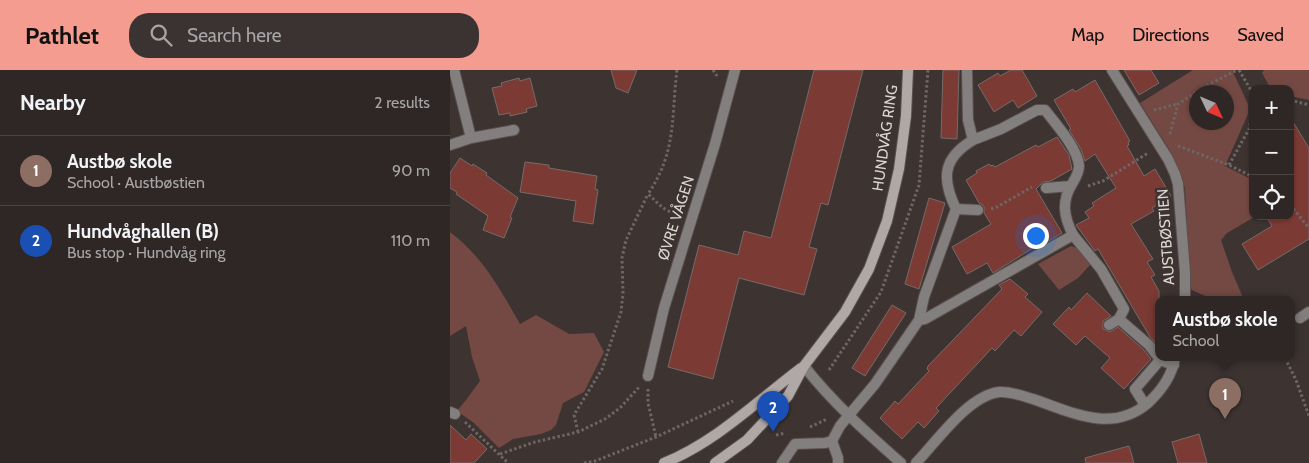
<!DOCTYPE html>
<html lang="en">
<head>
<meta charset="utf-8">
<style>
  body { margin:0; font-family:Cabin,sans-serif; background:#3a3332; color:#f1f3f6 }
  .controls { position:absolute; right:15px; top:15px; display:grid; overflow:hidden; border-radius:10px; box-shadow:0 1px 4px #0004 }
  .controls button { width:45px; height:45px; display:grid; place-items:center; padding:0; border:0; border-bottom:1px solid #494443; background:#2e2726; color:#f1f3f6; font:25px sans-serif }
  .compass { position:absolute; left:739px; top:15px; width:45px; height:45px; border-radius:50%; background:#2e2726; box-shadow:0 1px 4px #0004; rotate:134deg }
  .you { position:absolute; left:585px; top:165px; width:18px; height:18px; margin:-12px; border:4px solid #fff; border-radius:50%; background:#1a73e8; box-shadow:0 0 0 8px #1a73e833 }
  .badge { display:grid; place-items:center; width:32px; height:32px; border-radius:50%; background:#f59c90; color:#fff; font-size:16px; font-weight:700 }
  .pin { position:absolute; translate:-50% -41px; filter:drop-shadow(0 1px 2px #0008) }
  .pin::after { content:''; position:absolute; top:26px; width:18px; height:15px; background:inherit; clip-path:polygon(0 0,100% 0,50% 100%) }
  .popup { position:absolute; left:705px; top:226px; width:140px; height:65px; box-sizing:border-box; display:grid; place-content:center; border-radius:10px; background:#2e2726; filter:drop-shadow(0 1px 4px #0005); font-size:16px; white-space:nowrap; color:#a7a5a7 }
  .popup b { font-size:19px; color:#f1f3f6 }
  .popup::after { content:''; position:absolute; left:50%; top:100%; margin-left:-10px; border:10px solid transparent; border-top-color:#2e2726 }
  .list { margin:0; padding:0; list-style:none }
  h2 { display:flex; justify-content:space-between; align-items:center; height:65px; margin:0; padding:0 20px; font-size:21px }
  h2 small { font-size:16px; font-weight:400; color:#a7a5a7 }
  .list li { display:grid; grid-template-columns:32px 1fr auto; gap:15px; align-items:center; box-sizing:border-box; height:70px; padding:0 20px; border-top:1px solid #494443 }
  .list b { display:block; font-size:19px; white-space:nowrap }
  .list p { margin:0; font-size:16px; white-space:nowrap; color:#a7a5a7 }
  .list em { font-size:16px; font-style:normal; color:#a7a5a7 }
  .icon { flex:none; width:28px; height:28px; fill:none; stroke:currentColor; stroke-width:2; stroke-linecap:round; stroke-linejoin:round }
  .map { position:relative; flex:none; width:859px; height:393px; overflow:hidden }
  header { display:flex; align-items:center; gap:30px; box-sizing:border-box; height:70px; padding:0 25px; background:#f59c90; color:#111 }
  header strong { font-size:24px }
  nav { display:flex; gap:28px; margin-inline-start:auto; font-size:18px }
  .search { width:350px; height:45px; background:#3a3332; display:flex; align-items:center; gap:12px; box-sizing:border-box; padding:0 18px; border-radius:20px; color:#a7a5a7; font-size:19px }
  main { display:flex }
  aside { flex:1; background:#2e2726 }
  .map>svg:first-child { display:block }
  .green { fill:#754943; fill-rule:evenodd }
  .building { fill:#7b3a33; stroke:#756b69 }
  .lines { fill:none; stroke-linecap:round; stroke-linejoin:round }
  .lane-casing { stroke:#5a514f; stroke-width:12 }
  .street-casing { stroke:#5a514f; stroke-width:12 }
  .secondary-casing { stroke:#5a514f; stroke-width:12 }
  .path { stroke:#6e6664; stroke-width:3; stroke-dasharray:2.5 2.5; stroke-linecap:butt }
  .lane { stroke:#847f7f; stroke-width:10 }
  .street { stroke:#847f7f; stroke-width:10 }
  .secondary { stroke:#b0a8a7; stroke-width:10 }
  .labels { text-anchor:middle; stroke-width:5; stroke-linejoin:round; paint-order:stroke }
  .street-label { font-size:15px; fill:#dcd6d5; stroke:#3d3432 }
</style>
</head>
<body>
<header>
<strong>Pathlet</strong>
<div class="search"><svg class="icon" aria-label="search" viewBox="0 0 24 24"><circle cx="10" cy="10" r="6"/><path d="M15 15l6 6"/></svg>Search here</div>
<nav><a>Map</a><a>Directions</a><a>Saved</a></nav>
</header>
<main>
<aside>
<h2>Nearby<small>2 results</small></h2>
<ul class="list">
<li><span class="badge" style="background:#8d6e63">1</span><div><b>Austbø skole</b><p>School · Austbøstien</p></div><em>90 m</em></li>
<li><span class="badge" style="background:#1a4fb4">2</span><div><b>Hundvåghallen (B)</b><p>Bus stop · Hundvåg ring</p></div><em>110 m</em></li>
</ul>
</aside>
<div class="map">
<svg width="859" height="393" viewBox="0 0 859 393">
  <rect width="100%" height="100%" fill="#3d3432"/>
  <path class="green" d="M743,0h39l16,34v10l-23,52 28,14v36h3l-29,17 -6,7 11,32 12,28h-30l-22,-10 -2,-3 -5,-99 -16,-39 -29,-46zM746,22h30v30h-30z
    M814,0h45v30l-19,-4v-7h-19l-9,-16z
    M0,162c33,25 50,57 70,92l16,-9 33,19 25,-1 10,19 -20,40 -21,11 -7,22 -5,5 -10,4 -28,5 -14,9 -25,-25 -17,-12 9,-11 14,-19 -8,-24 -6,-31 -16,10z
    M621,176l9,3 10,16 -12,13 -19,12 -21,-26z"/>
  <path class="building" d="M161,0h26l-9,23 -12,-5z
    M364,0h49l-35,135 -7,-2 -12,44 8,2 -13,46 -65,-17 -26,101 -45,-12 31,-122 39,10 6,-24 27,7z
    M493,0h16l-2,69 -16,-1z
    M561,0h11l15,26 -19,12 -5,-8 -19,12 -16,-27 20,-12 2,3z
    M674,0h27l8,13 -20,12z
    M69,8l1,3 10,-3 7,28 -11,3 1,3 -17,4v-3l-11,2 -7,-27 10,-2 -1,-3z
    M645,10l35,61 -2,1 1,3 -2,1 17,30 11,-7 16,27 -19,12 2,3 -23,13 22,35 -6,3 8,13 -4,2 8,14v55l-9,-9 -52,-88 -3,2 -19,-26 13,-7 -4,-6 9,-6 -2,-3 24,-15 -21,-34 -10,7 -4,-12 -12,-19 2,-1 -17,-29 19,-11 2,3z
    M840,47l19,31v91l-51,31 -16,-26 30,-18 -6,-10h24z
    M607,67l12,18 3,14 -21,12 -8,1 -7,7 26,44 -20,12 -1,-2 -48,30 -6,-10 -20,11 -15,-27 39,-23 -7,-11v-7l-5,-3 -13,-23 11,-7 -1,-2 13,-7 2,2 2,-1 2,2 41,-22 2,2z
    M10,88l12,8 1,-2 14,9 -1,2 32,23 -8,19 2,1 -8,20 -21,-8 5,-14 -32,-22 1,-2 -7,-4v-15z
    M75,92l24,3v3l48,8 -2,13 3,1 -5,34 -20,-3 3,-20 -56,-9z
    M479,128l16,5 -26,86 -14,-5z
    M560,209l18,15 -3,3 17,15 -21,24 -7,-6 -19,21 -3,-3 -56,60 3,3 -15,17 -6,-6 -16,17 -22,-21 15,-17 3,3 31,-33 -2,-2 1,-3 74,-77 -3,-4z
    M637,223l24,23 -8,5v8l7,3 8,-5 26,23 7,9 -27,30 -23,-21 9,-10 -25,-22 -9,9 -23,-21 16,-17 2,3z
    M442,235l14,8 -41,63 -13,-8z
    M0,355l16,15 5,-6 16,15 -13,14h-24z
    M749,364l8,29h-29l-6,-21z
    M679,376l5,17h-48l-1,-5z"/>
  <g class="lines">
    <g class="lane-casing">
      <path id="lane" d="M623,165l28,34 23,40 -5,10 -10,6
        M669,249l30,26 10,13
        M695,335l-10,-16 25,-29 14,5
        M382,371l6,17v5
        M332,393l13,-19 30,-1 7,-2 8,-15 9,-11"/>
    </g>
    <g class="street-casing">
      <path id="street" d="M4,0l17,68
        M662,0l56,89 7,15 3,10 7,88v28
        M0,75l21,-7 43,-8
        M596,118l25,-2
        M506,139l22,1
        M850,248l9,-6
        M469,250l6,-1 148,-84c-9,-18 -12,-33 -1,-51 3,-5 7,-11 7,-18 -1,-17 -23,-42 -34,-56h-8l-36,19 -28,11
        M354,296c28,36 63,67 97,97
        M198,306l16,-68 51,-164 20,-74
        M0,342l5,2
        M399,345l26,-31 44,-64 5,-23 32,-88c-15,-31 -13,-51 17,-69l-5,-20 -1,-50
        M466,393c21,-22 52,-67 83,-71 11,-1 24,4 34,7 38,13 79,35 115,4 13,-12 24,-28 27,-45"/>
    </g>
    <g class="secondary-casing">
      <path id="secondary" d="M214,393c52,-21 92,-61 137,-95
        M265,393l32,-23 41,-44 16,-30 41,-54 24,-43 18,-48 12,-52 7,-53 2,-46"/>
    </g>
    <path class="path" d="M227,0c-6,48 0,81 -29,124 10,9 16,18 31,20
      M263,0l4,6
      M789,0l13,22
      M840,30l19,5
      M704,40l23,-6
      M720,64l8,-30 24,-16 35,-18
      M728,76l51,19 24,12
      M779,95l20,-36 3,-15v-21
      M638,116l15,-5 45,-28
      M840,135l19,23
      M541,139l6,-2 35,-20
      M835,288l11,22 13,36
      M379,300l52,-78 38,-107 9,-115
      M198,319v14l8,34
      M15,352l43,41
      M360,357l17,-8
      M128,362l-4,-17 28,-46 19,-57 2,-18 -1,-36 4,-18 22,-46
      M326,365l9,-2
      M50,384l35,-12 43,-10 27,-13 15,-11 20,-22
      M134,393l11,-2 61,-24 77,-36"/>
    <use href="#lane" class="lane"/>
    <use href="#street" class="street"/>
    <use href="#secondary" class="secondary"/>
  </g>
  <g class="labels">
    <g class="street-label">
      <text transform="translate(435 68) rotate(-82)" y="5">HUNDVÅG RING</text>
      <text transform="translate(226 148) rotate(-72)" y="5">ØVRE VÅGEN</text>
      <text transform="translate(716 167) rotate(-94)" y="5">AUSTBØSTIEN</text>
    </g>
  </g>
</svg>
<div class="controls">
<button>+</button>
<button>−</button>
<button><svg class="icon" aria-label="locate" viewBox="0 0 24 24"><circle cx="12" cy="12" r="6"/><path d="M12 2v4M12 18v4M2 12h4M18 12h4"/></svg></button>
</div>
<svg class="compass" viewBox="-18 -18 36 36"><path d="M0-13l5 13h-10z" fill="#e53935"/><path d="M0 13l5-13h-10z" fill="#a7a5a7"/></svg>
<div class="you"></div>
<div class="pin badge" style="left:775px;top:349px;background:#8d6e63">1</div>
<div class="popup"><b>Austbø skole</b>School</div>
<div class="pin badge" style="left:323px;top:362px;background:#1a4fb4">2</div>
</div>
</main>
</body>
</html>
